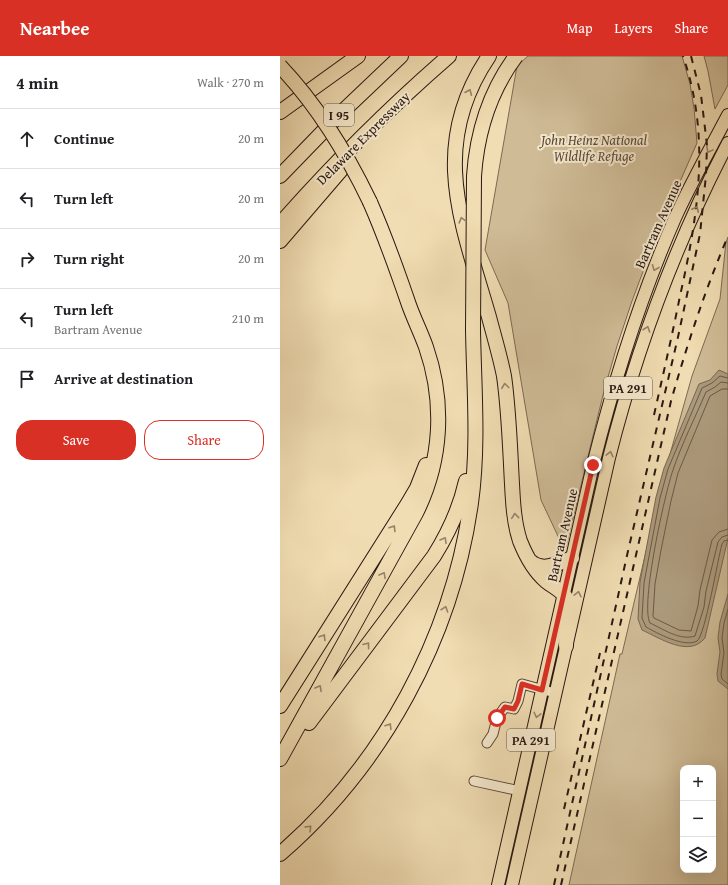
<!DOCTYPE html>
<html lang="en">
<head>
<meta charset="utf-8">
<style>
  body { margin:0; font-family:"Gentium Book Plus",serif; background:#f2f2f2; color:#202124 }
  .controls { position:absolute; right:12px; bottom:12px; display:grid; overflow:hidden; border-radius:8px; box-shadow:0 4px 16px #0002 }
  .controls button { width:36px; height:36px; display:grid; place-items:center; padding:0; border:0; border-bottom:1px solid #e0e0e0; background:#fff; color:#202124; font:20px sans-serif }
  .stop { position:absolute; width:12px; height:12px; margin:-9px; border:3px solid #d93025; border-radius:50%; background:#fff }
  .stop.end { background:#d93025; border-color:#fff; box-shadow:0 1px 4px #0008 }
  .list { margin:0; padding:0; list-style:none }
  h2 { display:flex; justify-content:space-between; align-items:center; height:52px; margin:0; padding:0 16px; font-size:17px }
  h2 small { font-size:13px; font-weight:400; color:#757577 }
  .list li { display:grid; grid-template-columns:26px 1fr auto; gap:12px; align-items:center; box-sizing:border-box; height:60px; padding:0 16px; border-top:1px solid #e0e0e0 }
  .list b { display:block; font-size:15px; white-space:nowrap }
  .list p { margin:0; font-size:13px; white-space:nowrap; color:#757577 }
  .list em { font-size:13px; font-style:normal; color:#757577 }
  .actions { display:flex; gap:8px; padding:12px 16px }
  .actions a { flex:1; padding:9px 0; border:1px solid #d93025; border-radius:16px; text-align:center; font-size:14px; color:#d93025 }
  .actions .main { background:#d93025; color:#fff }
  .icon { flex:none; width:22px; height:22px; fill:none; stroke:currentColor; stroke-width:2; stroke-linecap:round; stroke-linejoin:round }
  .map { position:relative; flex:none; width:448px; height:829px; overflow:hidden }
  header { display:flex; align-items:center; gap:24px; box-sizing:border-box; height:56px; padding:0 20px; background:#d93025; color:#fff }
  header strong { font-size:19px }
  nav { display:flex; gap:22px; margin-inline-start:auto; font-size:14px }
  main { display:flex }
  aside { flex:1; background:#fff }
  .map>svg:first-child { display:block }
  .green { fill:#cfbc97; stroke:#7b6a54; fill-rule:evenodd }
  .water { fill:#ac9a7c; stroke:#776651 }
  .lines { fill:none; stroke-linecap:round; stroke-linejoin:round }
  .shore { stroke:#6a5946; stroke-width:1 }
  .minor-casing { stroke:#5a493a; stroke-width:11 }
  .major-casing { stroke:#271811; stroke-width:14 }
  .highway-casing { stroke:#271811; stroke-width:16 }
  .minor { stroke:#f6e9ce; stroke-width:9 }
  .major { stroke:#f1ddb3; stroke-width:12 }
  .highway { stroke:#f1ddb3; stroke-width:14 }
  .rail { stroke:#271811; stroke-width:2; stroke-dasharray:7 7; stroke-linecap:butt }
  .highway-bridge-casing { stroke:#271811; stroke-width:16; stroke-linecap:butt }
  .highway-bridge { stroke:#f1ddb3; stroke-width:14 }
  .oneway { stroke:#96846a }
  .route { stroke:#d93025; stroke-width:5 }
  .labels { text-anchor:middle; stroke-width:4; stroke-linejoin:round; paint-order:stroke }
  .shield { fill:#f6e9ce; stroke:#65574a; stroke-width:1 }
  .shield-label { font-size:13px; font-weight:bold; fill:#271811 }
  .street-label { font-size:14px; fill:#271811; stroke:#f6e9ce }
  .park-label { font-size:14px; font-style:italic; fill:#594939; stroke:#f6e9ce }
</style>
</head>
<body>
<header>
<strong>Nearbee</strong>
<nav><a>Map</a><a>Layers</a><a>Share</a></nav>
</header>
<main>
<aside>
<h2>4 min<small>Walk · 270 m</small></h2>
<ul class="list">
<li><svg class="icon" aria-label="ahead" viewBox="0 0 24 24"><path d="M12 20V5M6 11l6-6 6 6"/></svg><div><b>Continue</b></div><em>20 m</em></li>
<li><svg class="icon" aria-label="left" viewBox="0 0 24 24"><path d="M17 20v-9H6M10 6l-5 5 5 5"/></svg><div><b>Turn left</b></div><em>20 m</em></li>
<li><svg class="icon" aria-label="right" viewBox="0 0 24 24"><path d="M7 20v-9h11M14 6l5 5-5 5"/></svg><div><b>Turn right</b></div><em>20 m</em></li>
<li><svg class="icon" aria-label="left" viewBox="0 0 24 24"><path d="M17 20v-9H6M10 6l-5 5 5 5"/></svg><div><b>Turn left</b><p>Bartram Avenue</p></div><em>210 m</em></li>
<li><svg class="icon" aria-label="arrive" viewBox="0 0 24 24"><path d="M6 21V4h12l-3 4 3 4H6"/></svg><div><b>Arrive at destination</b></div></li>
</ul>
<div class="actions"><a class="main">Save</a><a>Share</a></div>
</aside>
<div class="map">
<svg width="448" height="829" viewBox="0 0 448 829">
  <rect width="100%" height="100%" fill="#f1ddb3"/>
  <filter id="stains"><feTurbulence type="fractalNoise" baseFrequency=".005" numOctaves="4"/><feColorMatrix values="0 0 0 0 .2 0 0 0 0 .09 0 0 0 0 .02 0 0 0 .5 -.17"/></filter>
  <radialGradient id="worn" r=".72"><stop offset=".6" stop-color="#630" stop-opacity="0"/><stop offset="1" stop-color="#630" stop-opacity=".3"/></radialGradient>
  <path class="green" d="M248,0h154l8,28 4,24 3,35 -40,91 -25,67 -15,45 -13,45 -39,160 -24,-51 -33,-197 -23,-53 32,-184z
    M424,0h24v29l-13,24 -7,-38z
    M448,181v648h-159l51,-231h2l41,-175 29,-103 28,-77 6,-57zM403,712h30v102h-30z"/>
  <path class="water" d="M439,314l9,4v164l-23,100c-16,20 -45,0 -63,-8l-4,-11 2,-37 16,-85 8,-29 35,-84 11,-4z
    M448,538v95l-10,-8 -1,-7 3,-22 -2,-14 2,-16z"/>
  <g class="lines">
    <path class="shore" d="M448,322l-8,-2 -8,7 -10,5 -34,81 -8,29 -16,85 -2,35 4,9c11,6 38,21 51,14 8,-5 21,-83 25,-97l2,-3 4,-1
      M448,327l-7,-1 -6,5 -9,5c-11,26 -24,51 -33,78 -8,23 -33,135 -23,153 13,6 30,18 45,13l9,-29 2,-16 12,-49 4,-5 6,-2
      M448,333h-6l-12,7 -32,77 -7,28 -10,49 -6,34 -2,32 1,2 25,12 12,1 7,-25 2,-16 12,-50 7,-8 9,-3
      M448,553l-4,14 -2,15 2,15 -3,21 1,5 6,5"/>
    <g class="minor-casing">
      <path id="minor" d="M207,687l6,-9 4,-16 8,-11 9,2 4,-8 4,-17 33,9
        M194,725l46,10"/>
    </g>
    <g class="major-casing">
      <path id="major" d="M218,829l95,-420c21,-84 47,-167 82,-247 16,-35 35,-69 53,-103
        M232,829l97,-427c28,-111 66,-213 119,-315"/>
    </g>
    <g class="highway-casing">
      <path id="highway" d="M209,0c-61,90 -27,167 0,261 5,19 11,39 15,59 5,35 6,72 8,108 1,19 2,39 8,57 6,15 14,30 26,40 7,6 16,9 21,18l-1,47
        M0,56l78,-56
        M0,120l61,-63 60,-57
        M0,168c53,-60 109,-116 169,-168
        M0,185l61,-71
        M250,505c13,12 28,2 42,-3
        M0,650l127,-201 10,-17 9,-23
        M29,667l125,-167c15,-24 26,-48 32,-75
        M0,703l136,-246c26,-52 29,-111 10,-166 -5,-14 -12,-28 -17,-42 -12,-35 -24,-69 -39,-103
        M0,798c103,-89 172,-216 191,-351 8,-58 3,-115 2,-173"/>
    </g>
    <use href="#minor" class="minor"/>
    <use href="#major" class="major"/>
    <use href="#highway" class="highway"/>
    <path class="rail" d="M374,359c9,-40 18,-79 26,-119 18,-81 31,-159 3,-240
      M284,753l36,-156
      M274,829l74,-334 50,-214 22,-103 6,-59 1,-30 -6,-50 -10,-39
      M281,829l110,-484c16,-56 34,-111 57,-165"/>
    <g class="highway-bridge-casing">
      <path id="highway-bridge" d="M0,10c38,40 66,86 90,136
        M193,274l1,-154c3,-44 16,-85 42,-120"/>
    </g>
    <use href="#highway-bridge" class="highway-bridge"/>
  </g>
  <defs><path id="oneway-chevron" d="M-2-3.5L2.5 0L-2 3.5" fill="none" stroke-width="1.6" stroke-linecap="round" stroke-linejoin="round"/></defs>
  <g class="oneway">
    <use href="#oneway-chevron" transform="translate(189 36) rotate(-67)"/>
    <use href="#oneway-chevron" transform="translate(429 94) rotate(118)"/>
    <use href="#oneway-chevron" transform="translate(416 153) rotate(-65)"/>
    <use href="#oneway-chevron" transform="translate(182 164) rotate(-105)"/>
    <use href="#oneway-chevron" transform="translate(375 212) rotate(112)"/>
    <use href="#oneway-chevron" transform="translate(367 273) rotate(-71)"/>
    <use href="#oneway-chevron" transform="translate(225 330) rotate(-97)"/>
    <use href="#oneway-chevron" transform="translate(330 398) rotate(-76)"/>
    <use href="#oneway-chevron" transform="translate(235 460) rotate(-96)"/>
    <use href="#oneway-chevron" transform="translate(113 472) rotate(-58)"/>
    <use href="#oneway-chevron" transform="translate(164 484) rotate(-60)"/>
    <use href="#oneway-chevron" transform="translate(103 519) rotate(-61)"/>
    <use href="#oneway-chevron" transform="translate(298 538) rotate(-77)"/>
    <use href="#oneway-chevron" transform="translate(165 553) rotate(-71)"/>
    <use href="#oneway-chevron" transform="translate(43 581) rotate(-58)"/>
    <use href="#oneway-chevron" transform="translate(87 589) rotate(-53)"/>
    <use href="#oneway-chevron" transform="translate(39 632) rotate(-61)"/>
    <use href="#oneway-chevron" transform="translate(257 659) rotate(103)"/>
    <use href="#oneway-chevron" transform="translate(109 670) rotate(-58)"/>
    <use href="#oneway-chevron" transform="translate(29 772) rotate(-45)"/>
  </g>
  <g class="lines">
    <path class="route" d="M217,662l8,-11 9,2 4,-8 4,-17 20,6 51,-225"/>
  </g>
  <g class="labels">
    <g class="shield">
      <rect x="44" y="48" width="30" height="22" rx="3"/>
      <rect x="324" y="321" width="48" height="22" rx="3"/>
      <rect x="227" y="673" width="48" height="22" rx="3"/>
    </g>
    <g class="shield-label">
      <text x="59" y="64">I 95</text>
      <text x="348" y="337">PA 291</text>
      <text x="251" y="689">PA 291</text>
    </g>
    <g class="street-label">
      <text transform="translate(83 82) rotate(-45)" y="5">Delaware Expressway</text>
      <text transform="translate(378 168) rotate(-66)" y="5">Bartram Avenue</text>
      <text transform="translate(282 479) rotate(-77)" y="5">Bartram Avenue</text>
    </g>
    <g class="park-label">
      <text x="314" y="89">John Heinz National<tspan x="314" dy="16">Wildlife Refuge</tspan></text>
    </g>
  </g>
  <rect width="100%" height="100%" filter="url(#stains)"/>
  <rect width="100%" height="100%" fill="url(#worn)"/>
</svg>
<div class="controls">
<button>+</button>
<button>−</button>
<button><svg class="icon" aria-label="layers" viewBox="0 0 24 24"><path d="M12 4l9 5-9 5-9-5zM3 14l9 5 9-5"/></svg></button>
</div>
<div class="stop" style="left:217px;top:662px"></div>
<div class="stop end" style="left:313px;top:409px"></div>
</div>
</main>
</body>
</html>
